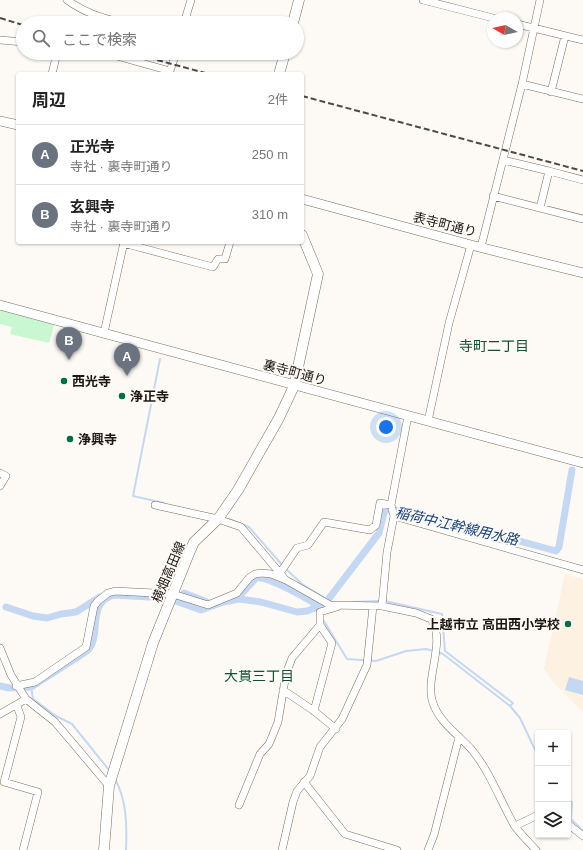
<!DOCTYPE html>
<html lang="ja">
<head>
<meta charset="utf-8">
<style>
  body { margin:0; font-family:Helvetica,"Noto Sans JP",sans-serif; background:#f2f2f2; color:#222 }
  .controls { position:absolute; right:12px; bottom:12px; display:grid; overflow:hidden; border-radius:4px; box-shadow:0 1px 3px #0004 }
  .controls button { width:36px; height:36px; display:grid; place-items:center; padding:0; border:0; border-bottom:1px solid #e0e0e0; background:#fff; color:#222; font:20px sans-serif }
  .compass { position:absolute; left:487px; top:12px; width:36px; height:36px; border-radius:50%; background:#fff; box-shadow:0 1px 3px #0004; rotate:279deg }
  .you { position:absolute; left:386px; top:427px; width:14px; height:14px; margin:-10px; border:3px solid #fff; border-radius:50%; background:#1a73e8; box-shadow:0 0 0 6px #1a73e833 }
  .badge { display:grid; place-items:center; width:26px; height:26px; border-radius:50%; background:#006f48; color:#fff; font-size:13px; font-weight:700 }
  .pin { position:absolute; translate:-50% -33px; filter:drop-shadow(0 1px 2px #0008) }
  .pin::after { content:''; position:absolute; top:21px; width:14px; height:12px; background:inherit; clip-path:polygon(0 0,100% 0,50% 100%) }
  .list { margin:0; padding:0; list-style:none }
  h2 { display:flex; justify-content:space-between; align-items:center; height:52px; margin:0; padding:0 16px; font-size:17px }
  h2 small { font-size:13px; font-weight:400; color:#767676 }
  .list li { display:grid; grid-template-columns:26px 1fr auto; gap:12px; align-items:center; box-sizing:border-box; height:60px; padding:0 16px; border-top:1px solid #e0e0e0 }
  .list b { display:block; font-size:15px; white-space:nowrap }
  .list p { margin:0; font-size:13px; white-space:nowrap; color:#767676 }
  .list em { font-size:13px; font-style:normal; color:#767676 }
  .icon { flex:none; width:22px; height:22px; fill:none; stroke:currentColor; stroke-width:2; stroke-linecap:round; stroke-linejoin:round }
  .map { position:relative; flex:none; width:583px; height:850px; overflow:hidden }
  .search { position:absolute; background:#fff; box-shadow:0 1px 3px #0004; left:16px; top:16px; width:288px; height:44px; display:flex; align-items:center; gap:10px; box-sizing:border-box; padding:0 14px; border-radius:22px; color:#767676; font-size:15px }
  .panel { position:absolute; background:#fff; box-shadow:0 1px 3px #0004; left:16px; top:72px; width:288px; height:172px; border-radius:4px }
  .map>svg:first-child { display:block }
  .built { fill:#fdf1e1 }
  .green { fill:#c9f7d2 }
  .water { fill:#c4d8f4 }
  .lines { fill:none; stroke-linecap:round; stroke-linejoin:round }
  .stream { stroke:#c4d8f4; stroke-width:2 }
  .canal { stroke:#c4d8f4; stroke-width:7 }
  .minor-casing { stroke:#7b6e5d; stroke-width:8 }
  .tertiary-casing { stroke:#7b6e5d; stroke-width:10 }
  .secondary-casing { stroke:#7b6e5d; stroke-width:11 }
  .minor { stroke:#fff; stroke-width:7 }
  .tertiary { stroke:#fff; stroke-width:9 }
  .secondary { stroke:#fff; stroke-width:10 }
  .rail { stroke:#4d4842; stroke-width:2; stroke-dasharray:6 3; stroke-linecap:butt }
  .poi-dot { fill:#006f48; stroke:#fdfaf6; stroke-width:1.5 }
  .labels { text-anchor:middle; stroke-width:4; stroke-linejoin:round; paint-order:stroke }
  .street-label { font-size:13px; fill:#1c1710; stroke:#fdfaf6 }
  .poi-label { font-size:13px; font-weight:bold; fill:#1c1710; stroke:#fdfaf6; text-anchor:start }
  .neighbourhood-label { font-size:14px; fill:#0e5135; stroke:#fdfaf6 }
  .water-label { font-size:14px; font-style:italic; fill:#13417d; stroke:#fdfaf6 }
</style>
</head>
<body>
<div class="map">
<svg width="583" height="850" viewBox="0 0 583 850">
  <rect width="100%" height="100%" fill="#fdfaf6"/>
  <path class="built" d="M565,574l18,5v133l-31,-31 -8,-12z"/>
  <path class="green" d="M0,309l55,13 -6,21 -39,-9 2,-7 -12,-3z"/>
  <path class="water" d="M569,677l14,4v14l-18,-5z"/>
  <g class="lines">
    <path class="stream" d="M160,359l-27,137 31,7
      M229,519l20,8 34,39
      M286,569l16,15 26,16
      M385,601l57,13 3,37 68,52 -3,3 10,12 18,38
      M353,602l27,-1
      M315,604l3,6
      M324,621l23,38 29,2 30,-10 20,-2 8,2
      M438,652l5,2 67,52
      M31,687l2,12 23,17 16,8 37,46
      M115,779c12,21 12,48 11,71
      M568,797l4,5 -1,17 12,12"/>
    <path class="canal" d="M184,593l23,9
      M242,593l14,-15c11,-2 49,19 59,26
      M6,607l27,9 14,2 14,-4 15,-2 24,-15
      M0,686l9,2 22,-1 56,-36c16,-15 -2,-48 27,-56l53,3 34,12 22,-8 16,-3 22,3 36,10 10,-1 16,-6 4,-4 52,-68 6,-24 9,1 75,17 87,24 3,-4 13,-77"/>
    <g class="minor-casing">
      <path id="minor" d="M67,0c18,13 35,18 56,23
        M423,0l70,18
        M184,23l7,-23
        M517,24l66,16
        M0,40l23,2
        M106,53l64,18
        M52,74l5,-21
        M169,74l7,-21
        M522,84l61,15
        M551,92l14,-56
        M503,160l46,11
        M493,196l90,23
        M540,208l9,-37 34,9
        M123,243l90,24 5,-8h7l5,-17
        M481,247l41,-163 18,-84
        M104,333l20,-91
        M428,421l21,-98 22,-78
        M0,473l6,3 -6,10
        M155,505l63,14 23,8 43,51
        M394,516l189,54
        M280,573l17,-25 11,-3 16,-23 46,8 6,-5 4,-22 11,2
        M382,606l5,-54 7,-36 -3,-11 17,-89
        M320,625v-13l17,-5
        M0,648l11,27 15,24 29,23 54,64
        M16,686l19,-4 51,-35 8,-41 4,-5 10,-8 7,-2 58,3 35,11 29,-12 12,-15 6,-4 7,-1 9,1 15,6 44,25 52,1 34,7 15,6c15,22 -5,56 1,81 6,22 26,34 40,50 18,22 28,50 42,75 6,9 15,17 22,25
        M283,690l31,21 22,18
        M17,706l4,11 -17,65 34,10 -15,58
        M0,714l26,-15
        M304,782l41,52 52,16
        M239,805l21,-51 9,-10 9,-22 8,-48 6,-16 28,-33 12,18 -18,68
        M568,824l15,12
        M515,826l23,-11
        M282,850l11,-48 4,-11 13,-15 10,-29 22,-28 25,-54 6,-59
        M428,850l6,-15 25,-98"/>
    </g>
    <g class="tertiary-casing">
      <path id="tertiary" d="M0,121l18,4
        M302,199l169,46 112,28
        M0,305l583,158"/>
    </g>
    <g class="secondary-casing">
      <path id="secondary" d="M293,23l6,-23
        M279,74l6,-21
        M104,850l5,-64 44,-143 37,-92 4,-9 24,-23 20,-29 41,-72 15,-32 24,-112 -16,-39"/>
    </g>
    <use href="#minor" class="minor"/>
    <use href="#tertiary" class="tertiary"/>
    <use href="#secondary" class="secondary"/>
    <path class="rail" d="M0,18l23,7
      M131,53l78,21
      M302,96l281,75"/>
  </g>
  <g class="poi-dot">
    <circle cx="64" cy="381" r="4"/>
    <circle cx="122" cy="396" r="4"/>
    <circle cx="70" cy="439" r="4"/>
    <circle cx="568" cy="624" r="4"/>
  </g>
  <g class="labels">
    <g class="street-label">
      <text transform="translate(445 224) rotate(14)" y="5">表寺町通り</text>
      <text transform="translate(295 372) rotate(15)" y="5">裏寺町通り</text>
      <text transform="translate(168 572) rotate(-67)" y="5">横畑高田線</text>
    </g>
    <g class="poi-label">
      <text x="72" y="386">西光寺</text>
      <text x="130" y="401">浄正寺</text>
      <text x="78" y="444">浄興寺</text>
      <text x="560" y="629" text-anchor="end">上越市立 高田西小学校</text>
    </g>
    <g class="neighbourhood-label">
      <text x="494" y="351">寺町二丁目</text>
      <text x="259" y="681">大貫三丁目</text>
    </g>
    <g class="water-label">
      <text transform="translate(457 526) rotate(13)" y="5">稲荷中江幹線用水路</text>
    </g>
  </g>
</svg>
<div class="controls">
<button>+</button>
<button>−</button>
<button><svg class="icon" aria-label="layers" viewBox="0 0 24 24"><path d="M12 4l9 5-9 5-9-5zM3 14l9 5 9-5"/></svg></button>
</div>
<svg class="compass" viewBox="-18 -18 36 36"><path d="M0-13l5 13h-10z" fill="#e53935"/><path d="M0 13l5-13h-10z" fill="#767676"/></svg>
<div class="you"></div>
<div class="pin badge" style="left:127px;top:376px;background:#6b7280">A</div>
<div class="pin badge" style="left:69px;top:360px;background:#6b7280">B</div>
<div class="search"><svg class="icon" aria-label="search" viewBox="0 0 24 24"><circle cx="10" cy="10" r="6"/><path d="M15 15l6 6"/></svg>ここで検索</div>
<section class="panel">
<h2>周辺<small>2件</small></h2>
<ul class="list">
<li><span class="badge" style="background:#6b7280">A</span><div><b>正光寺</b><p>寺社 · 裏寺町通り</p></div><em>250 m</em></li>
<li><span class="badge" style="background:#6b7280">B</span><div><b>玄興寺</b><p>寺社 · 裏寺町通り</p></div><em>310 m</em></li>
</ul>
</section>
</div>
</body>
</html>
